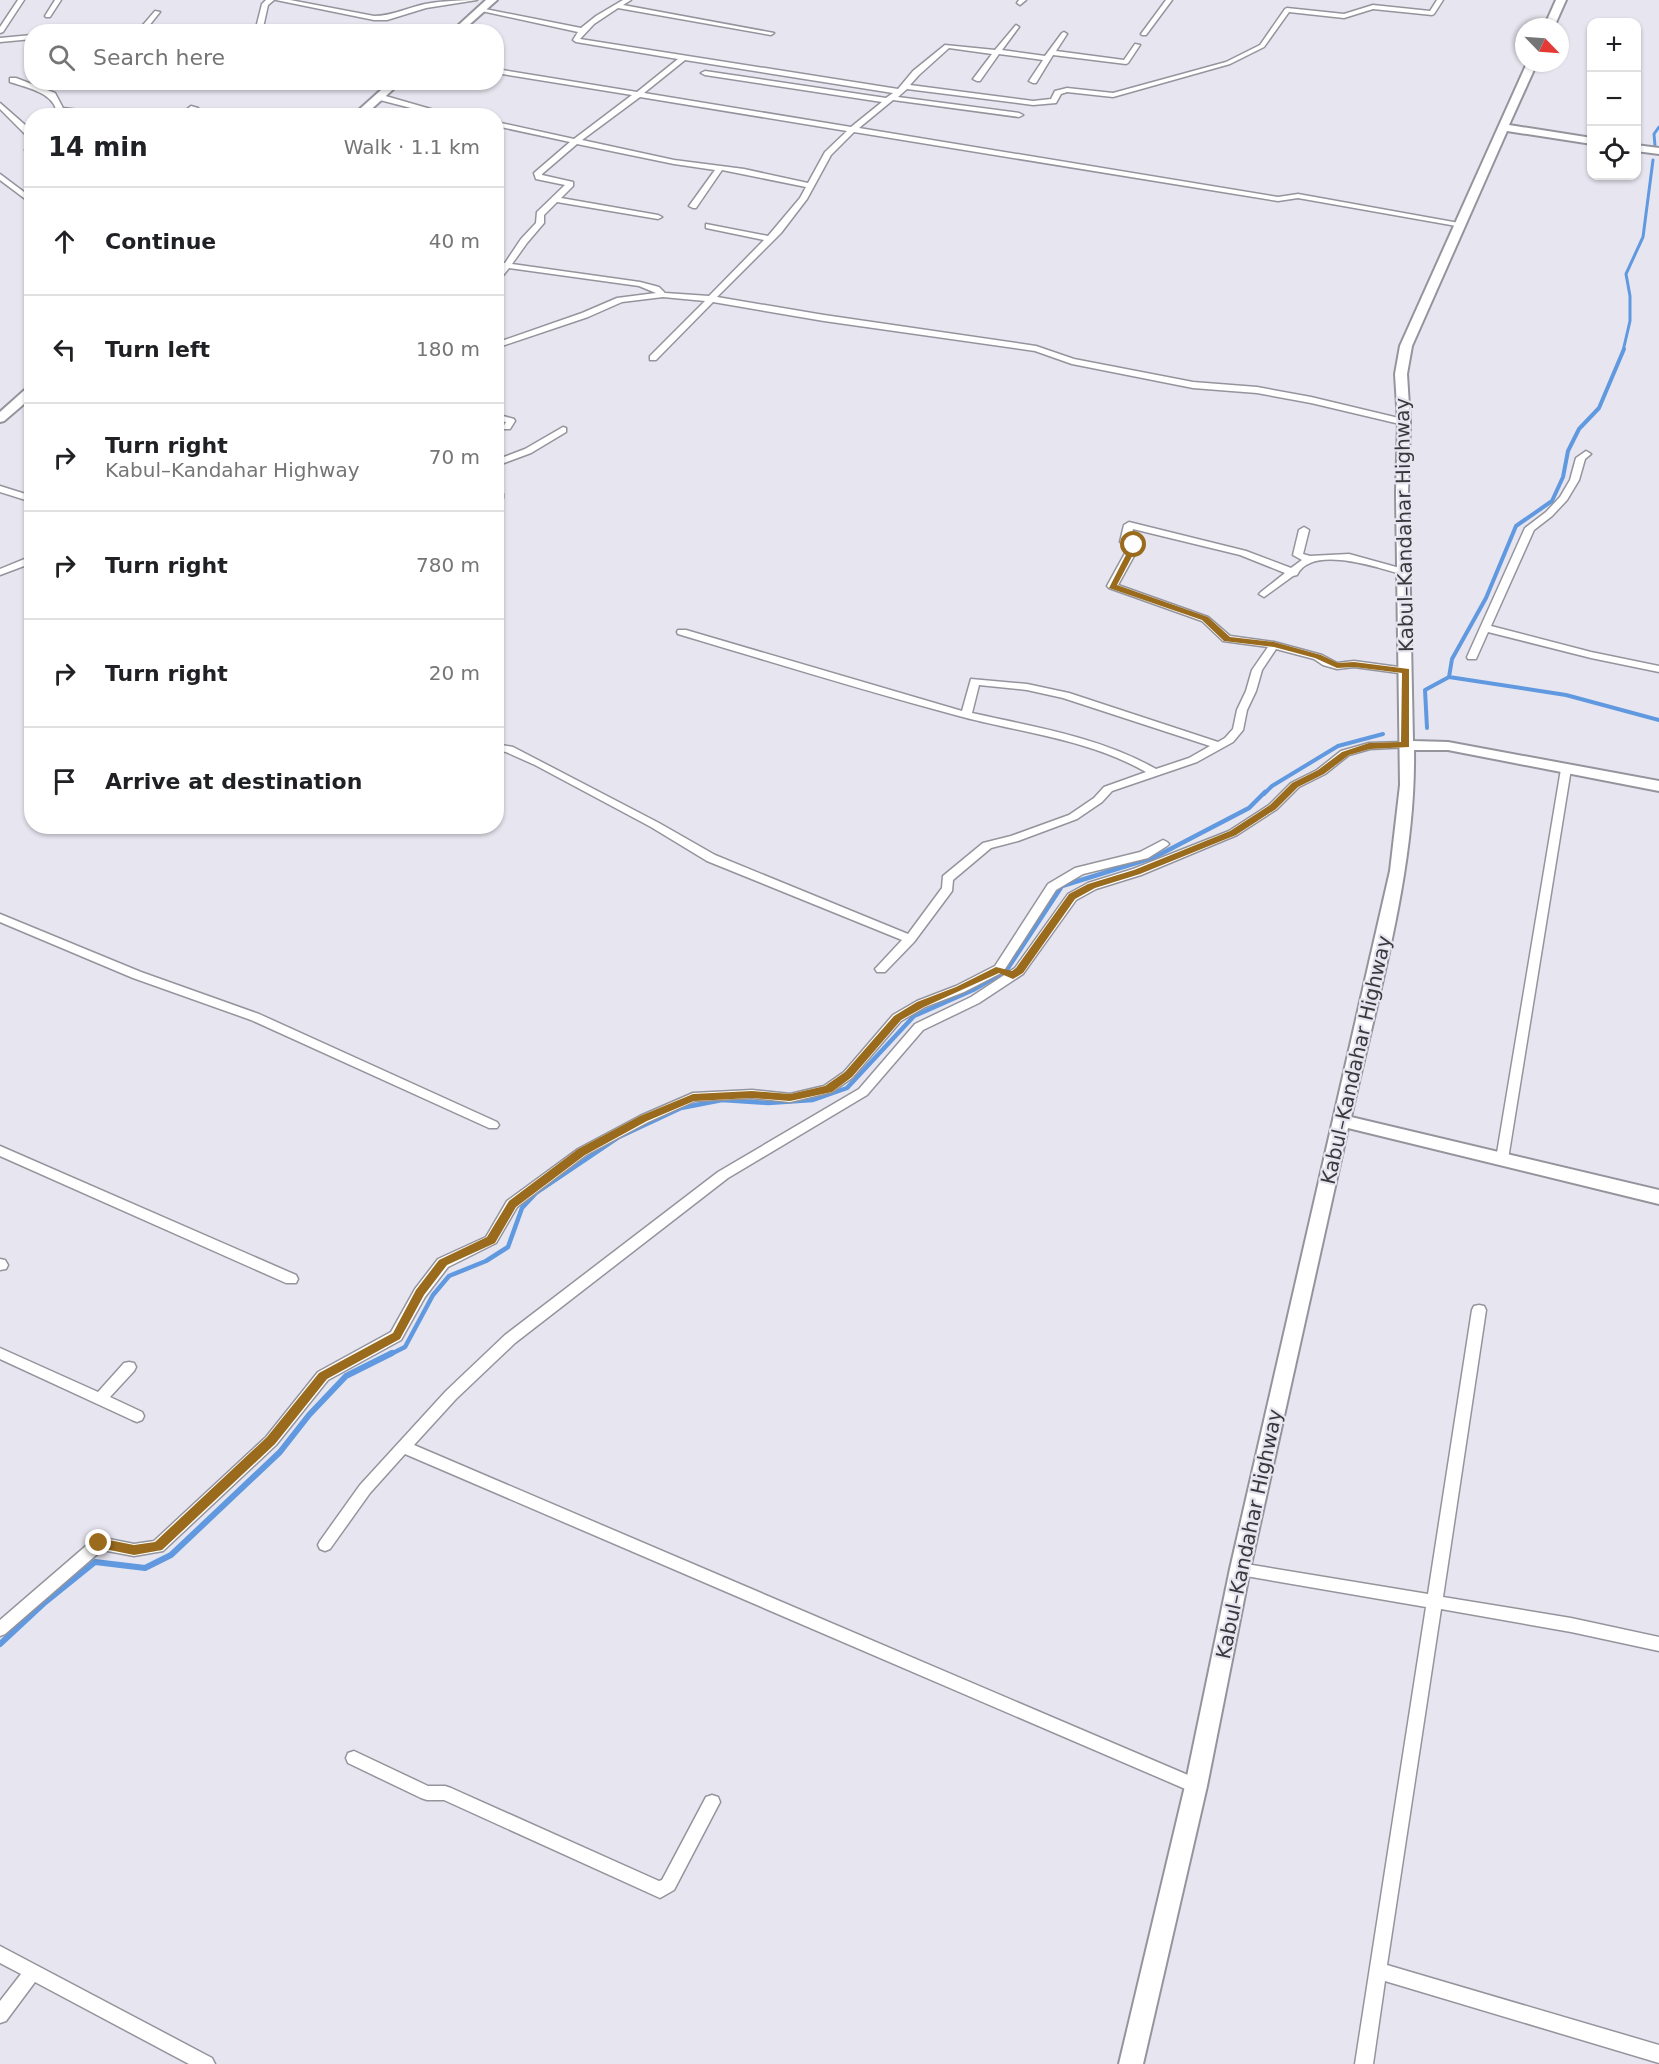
<!DOCTYPE html>
<html lang="en">
<head>
<meta charset="utf-8">
<style>
  body { margin:0; font-family:"DejaVu Sans",sans-serif; background:#f6f6f6; color:#202124 }
  .controls { position:absolute; right:18px; top:18px; display:grid; overflow:hidden; border-radius:12px; box-shadow:0 2px 4px #0004 }
  .controls button { width:54px; height:54px; display:grid; place-items:center; padding:0; border:0; border-bottom:2px solid #e0e0e0; background:#fff; color:#202124; font:30px sans-serif }
  .compass { position:absolute; left:1515px; top:18px; width:54px; height:54px; border-radius:50%; background:#fff; box-shadow:0 2px 4px #0004; rotate:115deg }
  .stop { position:absolute; width:18px; height:18px; margin:-14px; border:4px solid #9a6b1c; border-radius:50%; background:#fff }
  .stop.end { background:#9a6b1c; border-color:#fff; box-shadow:0 2px 6px #0008 }
  .list { margin:0; padding:0; list-style:none }
  h2 { display:flex; justify-content:space-between; align-items:center; height:78px; margin:0; padding:0 24px; font-size:26px }
  h2 small { font-size:20px; font-weight:400; color:#757577 }
  .list li { display:grid; grid-template-columns:39px 1fr auto; gap:18px; align-items:center; box-sizing:border-box; height:108px; padding:0 24px; border-top:2px solid #e0e0e0 }
  .list b { display:block; font-size:22px; white-space:nowrap }
  .list p { margin:0; font-size:20px; white-space:nowrap; color:#757577 }
  .list em { font-size:20px; font-style:normal; color:#757577 }
  .icon { flex:none; width:33px; height:33px; fill:none; stroke:currentColor; stroke-width:2; stroke-linecap:round; stroke-linejoin:round }
  .map { position:relative; flex:none; width:1659px; height:2064px; overflow:hidden }
  .search { position:absolute; background:#fff; box-shadow:0 2px 4px #0004; left:24px; top:24px; width:480px; height:66px; display:flex; align-items:center; gap:15px; box-sizing:border-box; padding:0 21px; border-radius:24px; color:#757577; font-size:22px }
  .panel { position:absolute; background:#fff; box-shadow:0 2px 4px #0004; left:24px; top:108px; width:480px; height:726px; border-radius:24px }
  .map>svg:first-child { display:block }
  .lines { fill:none; stroke-linecap:round; stroke-linejoin:round }
  .stream-far3 { stroke:#6099e0; stroke-width:3 }
  .stream-far2 { stroke:#6099e0; stroke-width:4 }
  .stream-far1 { stroke:#6099e0; stroke-width:4.5 }
  .stream { stroke:#6099e0; stroke-width:6 }
  .street-casing { stroke:#94949d; stroke-width:3 }
  .secondary-casing { stroke:#94949d; stroke-width:4 }
  .street { fill:#fff; fill-rule:evenodd }
  .secondary { fill:#fff; fill-rule:evenodd }
  .route { fill:#9a6b1c }
  .labels { text-anchor:middle; stroke-width:4.5; stroke-linejoin:round; paint-order:stroke }
  .street-label { font-size:20px; fill:#39393d; stroke:#e7e6f0 }
</style>
</head>
<body>
<div class="map">
<svg width="1659" height="2064" viewBox="0 0 1659 2064">
  <rect width="100%" height="100%" fill="#e7e6f0"/>
  <g class="lines">
    <path class="stream-far3" d="M1655,146l-1,-12 5,-7
      M1623,351l7,-30v-25l-4,-22 17,-37 10,-77"/>
    <path class="stream-far2" d="M1449,677l117,18 93,25
      M1427,728l-2,-38 24,-13 3,-18 34,-61 30,-72 36,-25 11,-24 5,-26 11,-22 20,-21 25,-59
      M1264,794l8,-8 66,-40 45,-12"/>
    <path class="stream-far1" d="M389,1355l16,-8 28,-52 16,-19 37,-15 22,-14 14,-39 14,-15 83,-56 62,-29 41,-8 46,3 45,-3 34,-12 67,-72 59,-26 33,-19 56,-85 93,-29 94,-49 16,-16"/>
    <path class="stream" d="M0,1644l43,-40 52,-42 50,6 26,-13 109,-103 29,-37 37,-39 46,-23"/>
    <g class="street-casing">
      <path id="street" d="M18,0h6l-21,32 -3,1v-6z
        M55,0h6l-11,17h-4l-1,-1z
        M266,0h8l-6,5 -6,27h-7l7,-28z
        M276,0h14l84,16c18,0 33,-8 51,-12 17,-3 35,-4 52,-4l-51,8 -39,12h-13z
        M623,0h8l-8,5 151,28 -3,2 -153,-27 -24,16 -14,15 318,50 15,-18 32,-26 50,5 21,-25 3,2 -17,23 43,6 17,-23 2,-1 3,2 -11,17 68,9 11,-16 5,1 -12,18 -2,1 -73,-9 -17,28h-3l-4,-2 14,-21 -44,-6 -19,27h-3l-4,-2 19,-25 -43,-6 -30,27 -9,10 123,16 18,-2 4,-8 12,-3 46,5 113,-31 34,-17 25,-36 2,-1 57,6 29,-9 57,6 7,-11h6l-9,14 -2,1 -59,-6 -29,9 -55,-6 -25,35 -34,17 -117,33 -46,-5 -6,2 -5,9 -23,2 -126,-16 -9,8 121,16 4,2 -4,2 -126,-17 -34,28 419,69 20,-3 161,29 4,2 -1,2 -164,-29 -20,3 -424,-69 -23,23 -24,44 -26,34 -64,64 107,18 212,31 38,13 119,23 64,5 54,10 96,23 1,2 -4,3 -93,-22 -54,-10 -64,-5 -121,-24 -37,-13 -211,-30 -111,-19 -57,58h-6v-4l55,-55 -42,-4 -41,5 -34,15 -92,31v-5l86,-30 35,-15 39,-5 -17,-7 -130,-18 -13,16v-9l6,-8 -6,-1v-4l9,1 16,-24 15,-16 1,-11 28,-27 -29,-6 -2,-6 36,-31 -74,-16v-4l78,17 58,-44 -136,-22v-4l141,23 41,-33 -102,-17 -3,-2 5,-8 -101,-22 3,-2 101,20 15,-12zM685,60l208,33 -7,5 -181,-27 -4,2 4,2 177,27 -31,25 -207,-34zM640,97l207,34 -22,21 -17,31 -64,-14 -70,-9 -92,-20zM577,144l97,20 41,6 -26,36 4,2h3l26,-38 84,17 -6,11 -32,38 -62,-12v4l58,12 -55,56 -44,-3 -6,-6 -19,-5 -128,-18 15,-21 17,-20v-8l13,-13 101,17 4,-2 -4,-2 -97,-17 12,-12v-4l-31,-7v-1z
        M1019,0h7l-6,5 -3,-2z
        M1166,0h6l-26,35h-4l-1,-1z
        M155,11l5,1 -16,20h-7z
        M32,35v4l-32,3v-4z
        M10,78h6l39,15 8,15 65,8 -63,-3v3h-8c0,-23 -29,-28 -47,-34z
        M380,82h12l5,3 -4,2z
        M376,95h6l73,21h-13l-66,-17z
        M0,103l32,28v4h-6l-26,-26z
        M191,106l7,2 -10,8h-9z
        M29,146h3v9l-7,-5z
        M0,174l32,24v6l-32,-24z
        M496,414l18,5 1,2 -5,8h-6l-1,-2 3,-5 -10,-2z
        M563,427l3,1v4l-35,21 -35,13v-6l29,-11z
        M1586,451l5,3 -6,5 -6,21 -12,20 -15,16 -18,14 -43,96 100,26 68,14v6l-68,-14 -103,-26 -12,27h-8l-1,-2 58,-129 21,-16 14,-15 10,-17 6,-22z
        M0,486l32,10v6l-32,-10z
        M496,488l7,6v4h-7z
        M1129,522l117,29 45,17 11,-8 -9,-5 6,-25 5,-3 5,3 -6,24 7,2 39,-2 58,16 2,2 -5,3c-25,-7 -92,-31 -107,0l-4,1 -29,21 -5,-3 2,-2 24,-19 -45,-18 -107,-26 -3,12 10,4 -22,40 90,32 22,19 44,6 48,13 15,8 17,-2 52,7 5,3 -5,3 -52,-7 -17,2 -14,-4 -9,-6 -38,-10 -14,21 -6,21 -9,19 -4,20 -10,12 -36,20 -85,29 -10,11 -25,17 -59,22 -27,7 -38,32 -1,11 -38,51 -29,30h-8l-2,-3 27,-29 -195,-79 -56,-34 -116,-62 -29,-13 -10,-2v-6l17,3 146,76 56,32 193,79 34,-46 1,-12 40,-33 28,-7 58,-21 25,-17 10,-11 42,-15c-58,-33 -124,-39 -187,-56 -94,-25 -187,-54 -281,-82l-1,-2 1,-2h8l276,81 9,-32 56,5 42,9 149,49 7,-4 8,-9 4,-19 9,-19 6,-21 16,-23 -45,-6 -21,-20 -93,-33 -2,-2 22,-40 -9,-4 4,-17zM979,685l48,5 36,8 147,48 -21,12 -33,11c-56,-32 -122,-42 -184,-56z
        M32,556v7l-32,12v-6z
        M1406,742l4,1 1,2 -1,2 -40,2 -21,6 -24,19 -26,13 -22,22 -40,26 -96,40 -45,14 -20,11 -53,74 -44,29 -56,27 -56,65 -139,83 -213,165 -59,56 -42,46 788,336 2,5 -2,5 -6,2 -6,-2 -785,-337 -35,39 -40,56 -5,2 -5,-2 -2,-4 2,-4 40,-56 86,-94 59,-56 213,-163 141,-83 56,-65 56,-27 44,-29 53,-74 20,-11 45,-14 96,-38 40,-26 22,-22 26,-13 24,-19 28,-8z
        M1566,766l5,3 -63,390 -2,3h-8l-2,-3 65,-390z
        M1163,840l4,2 2,2 -2,2 -19,12 -65,16 -27,16 -53,82 -39,20 -39,15 -24,14 -49,57 -20,14 -42,10 -38,-4 -57,3 -47,21 -62,33 -69,52 -21,36 -48,24 -23,30 -24,43 -73,40 -52,65 -113,106 -29,5 -32,-6 -97,84 -5,2v-16l94,-81 5,-2 35,7 20,-3 112,-104 52,-65 73,-40 24,-43 23,-30 48,-22 21,-36 71,-52 62,-33 53,-23 59,-3 38,4 34,-8 20,-14 49,-57 24,-14 39,-15 39,-20 53,-82 27,-16 65,-16z
        M0,914l141,58 118,42 238,108 2,3 -2,3h-8l-238,-108 -118,-42 -133,-56z
        M0,1146l296,129 2,4 -2,4h-10l-286,-127z
        M0,1259l5,1 3,5 -2,4 -6,1z
        M1479,1305l5,1 2,4 -43,287 128,21 88,19v14l-88,-19 -130,-23 -54,356 272,80v18l-274,-82 -12,83h-18l71,-457 -186,-32 -5,-2 -2,-4 2,-4 5,-2 188,31 44,-284 2,-4z
        M0,1348l98,44 26,-29 5,-1 5,1 2,4 -2,4 -24,26 32,15 2,4 -2,4 -5,2 -5,-2 -132,-61z
        M354,1751l74,35h17l6,2 208,93 3,-1 44,-83 6,-2 6,2 2,5 -46,88 -14,8 -216,-98h-17l-6,-2 -73,-35 -2,-5 2,-5z
        M0,1946l212,112 3,6h-26l-154,-82 -29,39 -6,2v-22l21,-27 -21,-11z"/>
    </g>
    <g class="secondary-casing">
      <path id="secondary" d="M486,0h11l-36,32h-10z
        M1556,0h10l-12,27h-10z
        M1527,63h10l-28,62 83,13v6l-85,-13 -95,215 -5,28 3,48 -2,70 5,249 35,1 211,39v10l-211,-41h-34c2,121 -37,248 -63,367l308,73v14l-311,-76 -98,441 -43,217 -64,278h-24l66,-278 45,-217 160,-698 10,-86 -4,-293 2,-70 -3,-48 5,-28z
        M390,82h11l-37,34h-12z
        M1636,145l23,3v6l-23,-3z
        M28,387h4v10l-28,24 -4,1v-10z"/>
    </g>
    <use href="#street" class="street"/>
    <use href="#secondary" class="secondary"/>
  </g>
  <path class="route" d="M1134,543l4,2 -21,40 91,32 22,20 44,5 47,13 17,8 16,-1 55,7v78l-39,2 -21,6 -25,19 -26,13 -22,22 -40,26 -96,39 -45,14 -20,11 -52,74 -10,6 -14,-6 -75,34 -23,13 -49,57 -20,15 -42,9 -38,-3 -58,3 -47,20 -62,34 -69,52 -21,36 -48,22 -23,30 -24,44 -73,40 -52,65 -113,106 -28,5 -39,-8 -2,-4 6,-5 35,7 21,-3 112,-105 52,-64 74,-40 23,-43 23,-30 48,-23 22,-36 69,-52 62,-33 53,-22 59,-3 38,3 35,-8 20,-14 49,-56 23,-14 39,-15 40,-20 16,4 4,-3 53,-74 19,-10 46,-14 96,-39 40,-26 22,-22 26,-13 24,-18 27,-9 32,-1 1,-69 -48,-6 -17,1 -22,-10 -41,-11 -50,-6 -22,-21 -93,-32 22,-43z"/>
  <g class="labels">
    <g class="street-label">
      <text transform="translate(1404 525) rotate(-91)" y="7">Kabul–Kandahar Highway</text>
      <text transform="translate(1356 1060) rotate(-77)" y="7">Kabul–Kandahar Highway</text>
      <text transform="translate(1249 1534) rotate(-78)" y="7">Kabul–Kandahar Highway</text>
    </g>
  </g>
</svg>
<div class="controls">
<button>+</button>
<button>−</button>
<button><svg class="icon" aria-label="locate" viewBox="0 0 24 24"><circle cx="12" cy="12" r="6"/><path d="M12 2v4M12 18v4M2 12h4M18 12h4"/></svg></button>
</div>
<svg class="compass" viewBox="-18 -18 36 36"><path d="M0-13l5 13h-10z" fill="#e53935"/><path d="M0 13l5-13h-10z" fill="#757577"/></svg>
<div class="stop" style="left:1134px;top:545px"></div>
<div class="stop end" style="left:99px;top:1543px"></div>
<div class="search"><svg class="icon" aria-label="search" viewBox="0 0 24 24"><circle cx="10" cy="10" r="6"/><path d="M15 15l6 6"/></svg>Search here</div>
<section class="panel">
<h2>14 min<small>Walk · 1.1 km</small></h2>
<ul class="list">
<li><svg class="icon" aria-label="ahead" viewBox="0 0 24 24"><path d="M12 20V5M6 11l6-6 6 6"/></svg><div><b>Continue</b></div><em>40 m</em></li>
<li><svg class="icon" aria-label="left" viewBox="0 0 24 24"><path d="M17 20v-9H6M10 6l-5 5 5 5"/></svg><div><b>Turn left</b></div><em>180 m</em></li>
<li><svg class="icon" aria-label="right" viewBox="0 0 24 24"><path d="M7 20v-9h11M14 6l5 5-5 5"/></svg><div><b>Turn right</b><p>Kabul–Kandahar Highway</p></div><em>70 m</em></li>
<li><svg class="icon" aria-label="right" viewBox="0 0 24 24"><path d="M7 20v-9h11M14 6l5 5-5 5"/></svg><div><b>Turn right</b></div><em>780 m</em></li>
<li><svg class="icon" aria-label="right" viewBox="0 0 24 24"><path d="M7 20v-9h11M14 6l5 5-5 5"/></svg><div><b>Turn right</b></div><em>20 m</em></li>
<li><svg class="icon" aria-label="arrive" viewBox="0 0 24 24"><path d="M6 21V4h12l-3 4 3 4H6"/></svg><div><b>Arrive at destination</b></div></li>
</ul>
</section>
</div>
</body>
</html>
